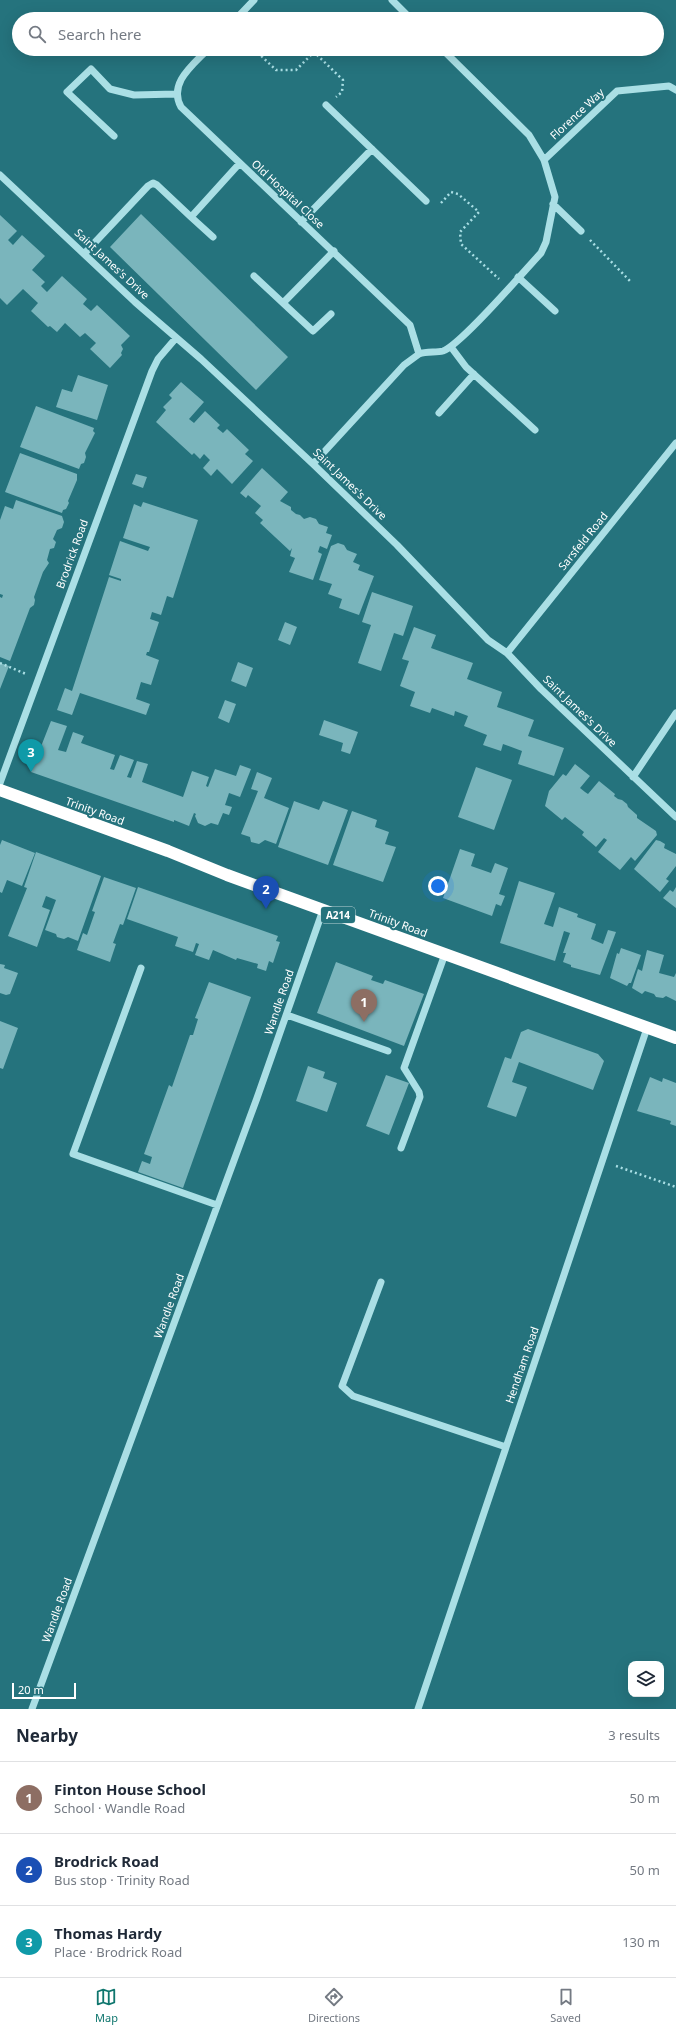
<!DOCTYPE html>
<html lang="en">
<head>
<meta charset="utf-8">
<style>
  body { margin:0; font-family:"Noto Sans",sans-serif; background:#f2f2f3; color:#1f2937 }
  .controls { position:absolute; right:12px; bottom:12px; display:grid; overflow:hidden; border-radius:8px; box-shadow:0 4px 16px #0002 }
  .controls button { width:36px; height:36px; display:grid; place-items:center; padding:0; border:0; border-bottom:1px solid #e0e1e3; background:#fff; color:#1f2937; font:20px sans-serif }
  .scale { position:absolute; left:12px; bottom:10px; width:64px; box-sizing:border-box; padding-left:4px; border:2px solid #fff; border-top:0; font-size:11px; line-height:14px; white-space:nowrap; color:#fff; -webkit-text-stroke:3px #25737d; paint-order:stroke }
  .you { position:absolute; left:438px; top:886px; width:14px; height:14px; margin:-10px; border:3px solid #fff; border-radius:50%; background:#1a73e8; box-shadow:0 0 0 6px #1a73e833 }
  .badge { display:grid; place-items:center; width:26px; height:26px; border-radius:50%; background:#0f766e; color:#fff; font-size:13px; font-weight:700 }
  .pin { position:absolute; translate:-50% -33px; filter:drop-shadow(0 1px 2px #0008) }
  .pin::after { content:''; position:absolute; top:21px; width:14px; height:12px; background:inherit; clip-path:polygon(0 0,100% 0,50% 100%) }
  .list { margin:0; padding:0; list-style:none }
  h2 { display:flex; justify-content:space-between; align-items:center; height:52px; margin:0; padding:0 16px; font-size:17px }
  h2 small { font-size:13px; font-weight:400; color:#747a83 }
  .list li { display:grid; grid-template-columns:26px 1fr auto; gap:12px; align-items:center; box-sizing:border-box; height:72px; padding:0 16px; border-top:1px solid #e0e1e3 }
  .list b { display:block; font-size:15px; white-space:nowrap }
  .list p { margin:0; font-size:13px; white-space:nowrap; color:#747a83 }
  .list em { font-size:13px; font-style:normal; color:#747a83 }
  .icon { flex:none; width:22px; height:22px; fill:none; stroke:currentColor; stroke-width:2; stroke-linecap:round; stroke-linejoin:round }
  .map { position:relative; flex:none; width:676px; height:1709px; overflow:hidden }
  .search { position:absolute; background:#fff; box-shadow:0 4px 16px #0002; left:12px; right:12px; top:12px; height:44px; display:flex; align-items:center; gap:10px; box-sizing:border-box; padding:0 14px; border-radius:22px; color:#747a83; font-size:15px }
  .sheet { height:268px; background:#fff }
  nav { display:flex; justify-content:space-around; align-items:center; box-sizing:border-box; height:56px; border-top:1px solid #e0e1e3; background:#fff; font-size:11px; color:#747a83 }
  nav a { display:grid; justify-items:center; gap:2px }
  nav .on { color:#0f766e }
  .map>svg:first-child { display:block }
  .building { fill:#7ab5bc }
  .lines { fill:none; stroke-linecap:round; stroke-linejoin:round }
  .path { stroke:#aadfe5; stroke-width:2.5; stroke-dasharray:2 3; stroke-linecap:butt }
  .minor { stroke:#aadfe5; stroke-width:7 }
  .highway { stroke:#fff; stroke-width:12 }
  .labels { text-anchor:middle; stroke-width:4; stroke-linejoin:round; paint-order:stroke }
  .shield { fill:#25737d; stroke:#bed5d8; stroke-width:1 }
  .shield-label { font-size:10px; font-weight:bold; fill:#fff }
  .street-label { font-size:11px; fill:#fff; stroke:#25737d }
</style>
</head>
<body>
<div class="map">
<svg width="676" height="1709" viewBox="0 0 676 1709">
  <rect width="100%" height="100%" fill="#25737d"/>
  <path class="building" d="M141,214l147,143 -32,33 -146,-143z
    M0,215l17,16 -9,9 5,5 9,-10 23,21 -13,14 13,12 -4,4 6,6 15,-16 25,23 -4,5 8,7 6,-6 33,31 -9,9 2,4 -2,4 1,2 -12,13 -20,-19 6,-6 -11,-10 -5,4 -15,-14 -8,9 -7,-6 -2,1 -17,-16 7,-8 -15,-14 -16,16 -7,-7z
    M78,375l30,10 -11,35 -41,-13 6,-18 10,3z
    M181,382l23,20 -15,17 5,4 11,-12 15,14 -3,3 6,5 4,-4 22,21 -4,4 8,7 -21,23 -15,-15 -6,7 -8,-8 7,-8 -6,-6 -4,5 -6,-6 -2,2 -36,-33 10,-12 -3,-3 9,-9 -3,-3z
    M36,406l58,22 -1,3 2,2 -10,20 1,4 -2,6 -3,1 -2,5 -59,-22z
    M20,453l57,21v6l-9,21 1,2 -3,6 -3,1 -1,3 -57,-21z
    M262,468l26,24 -8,9 11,6v3l5,4 4,1 4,4 6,-2 6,2 3,5 9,3 -2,6 6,2 -5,14 -7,-3 -2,6 4,2 -9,26 -24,-8 6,-14 -5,-2 2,-8 -2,3 -30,-28 3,-3 -8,-7 6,-7 -13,-11 -2,3 -6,-5z
    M136,474l11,3 -4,11 -11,-4z
    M16,500l46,16 2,6 -2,6 -5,2 -4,9 3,3 -2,6 -4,1 -3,11 2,3 -6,9 -9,25 1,3 -1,5 -4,3 -20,53 -10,-4v-60l2,1 1,-3 -3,-1v-74l5,-14 8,3z
    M143,502l55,18 -25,78 -6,-2 -6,19 -9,-3 -2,7 9,3 -10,30h-2l-1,3 13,5 -8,25 -10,-3 -5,17 14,5 -4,11 -66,-22 -8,22 -15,-5 8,-22 7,3 37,-114 12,4v-2l-12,-4 11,-34 28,10 2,-4 -27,-9 11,-34 7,3z
    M338,543l6,2 3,5 10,4 -4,8 7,3 -2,5 16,6 -15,39 -20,-7 3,-9 -14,-5 4,-10 -13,-4 12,-34z
    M372,592l41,14 -10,30 -9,-3 -13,38 -23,-8 13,-38 -9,-3z
    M285,622l12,5 -7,18 -12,-5z
    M414,627l22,8 -5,13 42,15 -6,16 35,13 -5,15 37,13 -6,16 36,12 -10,28 -36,-12 4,-13 -19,-7 -2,7 -18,-6 4,-10 -23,-9 4,-10 -13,-5 -1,5 -22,-8 -2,5 -20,-7 5,-14 -15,-6 9,-25 -7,-2z
    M238,662l15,6 -7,19 -15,-6z
    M0,663l9,3 -9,23z
    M225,700l11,4 -7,19 -11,-5z
    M324,720l34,12 -8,22 -9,-3 2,-8 -24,-8z
    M51,721l16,5 -9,24 8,2 7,-20 11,4 -3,7 34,12 -5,14 4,1 6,-15 14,5 -7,17 4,1 6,-17 11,3 -6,18 41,15 9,-26 17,6 -3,9 2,1 7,-18 21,7 4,-11 11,4 -11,28 -11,-4 -4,12 7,2 -3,8 -6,-2 -5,12 -7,-2 -6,3 -7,-3 -3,-7 1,-2 -2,-1 -5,13 -15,-6v2l-143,-50z
    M575,764l15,12 -10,12 5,4 3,2 11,-13 16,13 -1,2 4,3 4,1 5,4 1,3 9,8v3l19,13 1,4 -22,26 -4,-4 -11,13 -22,-18 9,-12 -3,-2 -8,9 -14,-12 2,-3 -19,-15 -3,3 -17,-14 4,-15 14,-17 3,2z
    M476,767l36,13 -18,50 -36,-13z
    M257,772l15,6 -8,20 25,10 -13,36 -11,-4 -6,4 -8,-2 -1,-5 -9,-3 17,-43 -7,-2z
    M294,801l25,9 4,-9 25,9 -20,55 -50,-18z
    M352,811l25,9 -2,7 14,5 -4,12 11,3 -13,35 -50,-17z
    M2,840l33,13 -13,33 -15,-6 -5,13 -2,-1v-47z
    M656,840l4,1 5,3 -1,4 12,6v12l-10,13 3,2 -9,11 -26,-23z
    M460,849l15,5 -4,12 20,7 4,-10 13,5 -9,26 6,2 -4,10 -5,-2 -4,12 -49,-18z
    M36,852l65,24 -23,65 -10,-4 -4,2 -7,-2 -1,-3 -11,-4 11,-30 -10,-4 -4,11 8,3 -13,37 -29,-11 19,-48 -3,-1z
    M104,877l32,11 -13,37 -3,-1 -7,19 3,1 -6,18 -33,-12 6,-17 4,2 8,-23 -3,-1z
    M519,881l36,12 -11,31 9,3 6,-20 19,7 -1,3 19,7 -5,15 12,5 5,-14 8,2 -16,43 -29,-8v-2l-8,-3 3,-9h-3l7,-20 -6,-2 -9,30 -55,-18z
    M138,887l140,49 -2,5 4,1 -7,21 -4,-2 -3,10 -9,-3 1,-4 -21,-6 -1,2 -23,-10 -4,10 -14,-5 4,-11 -3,-1 -3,9 -18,-6 3,-9 -51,-18z
    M676,887v21l-13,-10 7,-8 3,2z
    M621,948l20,7 -10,28h-2l-2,3 -17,-8 7,-25 2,1z
    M647,950l17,5 -5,18 15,4 2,-4v28l-10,-5 -3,2 -7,-1 -2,-3 -9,-3 -3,3 -10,-6 6,-19 4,2z
    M336,962l37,14 -2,4 12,4 2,-4 39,14 -20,52 -87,-33z
    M0,964l5,1 -1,3 14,5 -8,21 -4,1 -6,-2z
    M209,982l42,15 -68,191 -45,-16 4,-11 8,3 2,-7 -8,-3 25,-69 3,2 18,-52h3l5,-16 -3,-1z
    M0,1021l18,7 -15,41 -3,-1z
    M528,1029l70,25 6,7 -11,29 -74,-28 -7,20 15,5 -11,30 -29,-10 18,-50 6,2 10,-27z
    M308,1066l17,6 -2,6 14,5 -10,29 -31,-11z
    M386,1075l23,8 -20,52 -23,-9z
    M650,1077l12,5 1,-4 13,5v43l-6,-2 1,-3 -34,-10z"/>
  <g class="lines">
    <path class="path" d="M254,49l22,21h20l18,-18 29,28 -1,12 -6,5
      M441,203l10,-11 7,2 21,18 -19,20 1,12 38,35
      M590,240l40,41
      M0,663l26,11
      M616,1166l60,21"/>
    <path class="minor" d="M392,0l19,19
      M236,19l18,-19
      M208,49c-15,16 -40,34 -27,58l229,218 9,29c8,-3 17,-1 24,-3 18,-6 81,-80 98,-98l5,-11 9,-45 -11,-37 -15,-25 -87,-86
      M326,105l100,96
      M114,136l-47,-44 24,-23 19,20 24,6 42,-1
      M544,160l73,-69 52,-5 7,4
      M0,175l135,127 66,57 112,105 84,81 91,95 19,13 34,36 135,128
      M553,204l28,27
      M191,217l22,20
      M301,222l71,-73
      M84,254l64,-68 5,-3 4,2 34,32 48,-53
      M254,276l59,55 18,-17
      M518,277l37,34
      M283,303l51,-52
      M451,347l15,20 69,63
      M439,413l35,-39
      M313,464l91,-99 15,-11
      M507,653l169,-210
      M633,777l43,-64
      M0,783l152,-412 6,-12 18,-21
      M141,968l-68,186 144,51
      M287,1015l101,36
      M401,1148l19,-51 -1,-5 -15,-24 41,-114
      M381,1282l-39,104 11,10 153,51
      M32,1709l225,-611 66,-188
      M418,1709l229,-681"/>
    <path class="highway" d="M0,790l168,61 59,24 449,163"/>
  </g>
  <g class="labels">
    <rect class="shield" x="321" y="907" width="34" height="16" rx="3"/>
    <g class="shield-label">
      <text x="338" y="919">A214</text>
    </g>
    <g class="street-label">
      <text transform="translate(577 114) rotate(-43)" y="4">Florence Way</text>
      <text transform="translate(288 194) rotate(43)" y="4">Old Hospital Close</text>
      <text transform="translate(112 264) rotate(43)" y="4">Saint James's Drive</text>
      <text transform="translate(350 484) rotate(44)" y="4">Saint James's Drive</text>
      <text transform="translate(583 541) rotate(-51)" y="4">Sarsfeld Road</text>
      <text transform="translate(72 554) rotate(-70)" y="4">Brodrick Road</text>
      <text transform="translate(580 711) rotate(44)" y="4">Saint James's Drive</text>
      <text transform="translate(95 811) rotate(20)" y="4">Trinity Road</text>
      <text transform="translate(398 923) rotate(20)" y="4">Trinity Road</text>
      <text transform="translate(279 1002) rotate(-71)" y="4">Wandle Road</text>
      <text transform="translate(169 1306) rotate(-70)" y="4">Wandle Road</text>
      <text transform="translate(522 1365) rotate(-71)" y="4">Hendham Road</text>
      <text transform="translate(57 1610) rotate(-70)" y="4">Wandle Road</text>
    </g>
  </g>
</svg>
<div class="controls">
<button><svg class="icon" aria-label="layers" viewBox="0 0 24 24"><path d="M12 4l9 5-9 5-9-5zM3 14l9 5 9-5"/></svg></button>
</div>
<div class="scale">20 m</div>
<div class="you"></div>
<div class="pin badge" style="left:364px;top:1022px;background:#8d6e63">1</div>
<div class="pin badge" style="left:266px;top:909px;background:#1a4fb4">2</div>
<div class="pin badge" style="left:31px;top:772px;background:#0f9aa8">3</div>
<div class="search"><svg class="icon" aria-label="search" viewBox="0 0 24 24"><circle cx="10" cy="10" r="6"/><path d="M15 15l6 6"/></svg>Search here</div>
</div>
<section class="sheet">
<h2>Nearby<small>3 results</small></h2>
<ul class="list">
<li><span class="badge" style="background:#8d6e63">1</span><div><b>Finton House School</b><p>School · Wandle Road</p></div><em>50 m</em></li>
<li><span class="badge" style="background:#1a4fb4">2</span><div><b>Brodrick Road</b><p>Bus stop · Trinity Road</p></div><em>50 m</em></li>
<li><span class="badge" style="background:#0f9aa8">3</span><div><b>Thomas Hardy</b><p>Place · Brodrick Road</p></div><em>130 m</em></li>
</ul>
</section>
<nav>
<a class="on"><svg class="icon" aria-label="map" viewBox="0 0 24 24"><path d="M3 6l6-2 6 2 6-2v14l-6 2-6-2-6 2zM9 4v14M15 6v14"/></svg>Map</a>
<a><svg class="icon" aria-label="directions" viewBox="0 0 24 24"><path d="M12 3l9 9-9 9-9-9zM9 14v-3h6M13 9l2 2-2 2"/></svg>Directions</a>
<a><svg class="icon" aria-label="saved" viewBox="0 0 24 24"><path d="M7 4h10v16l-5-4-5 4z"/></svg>Saved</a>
</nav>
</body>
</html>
